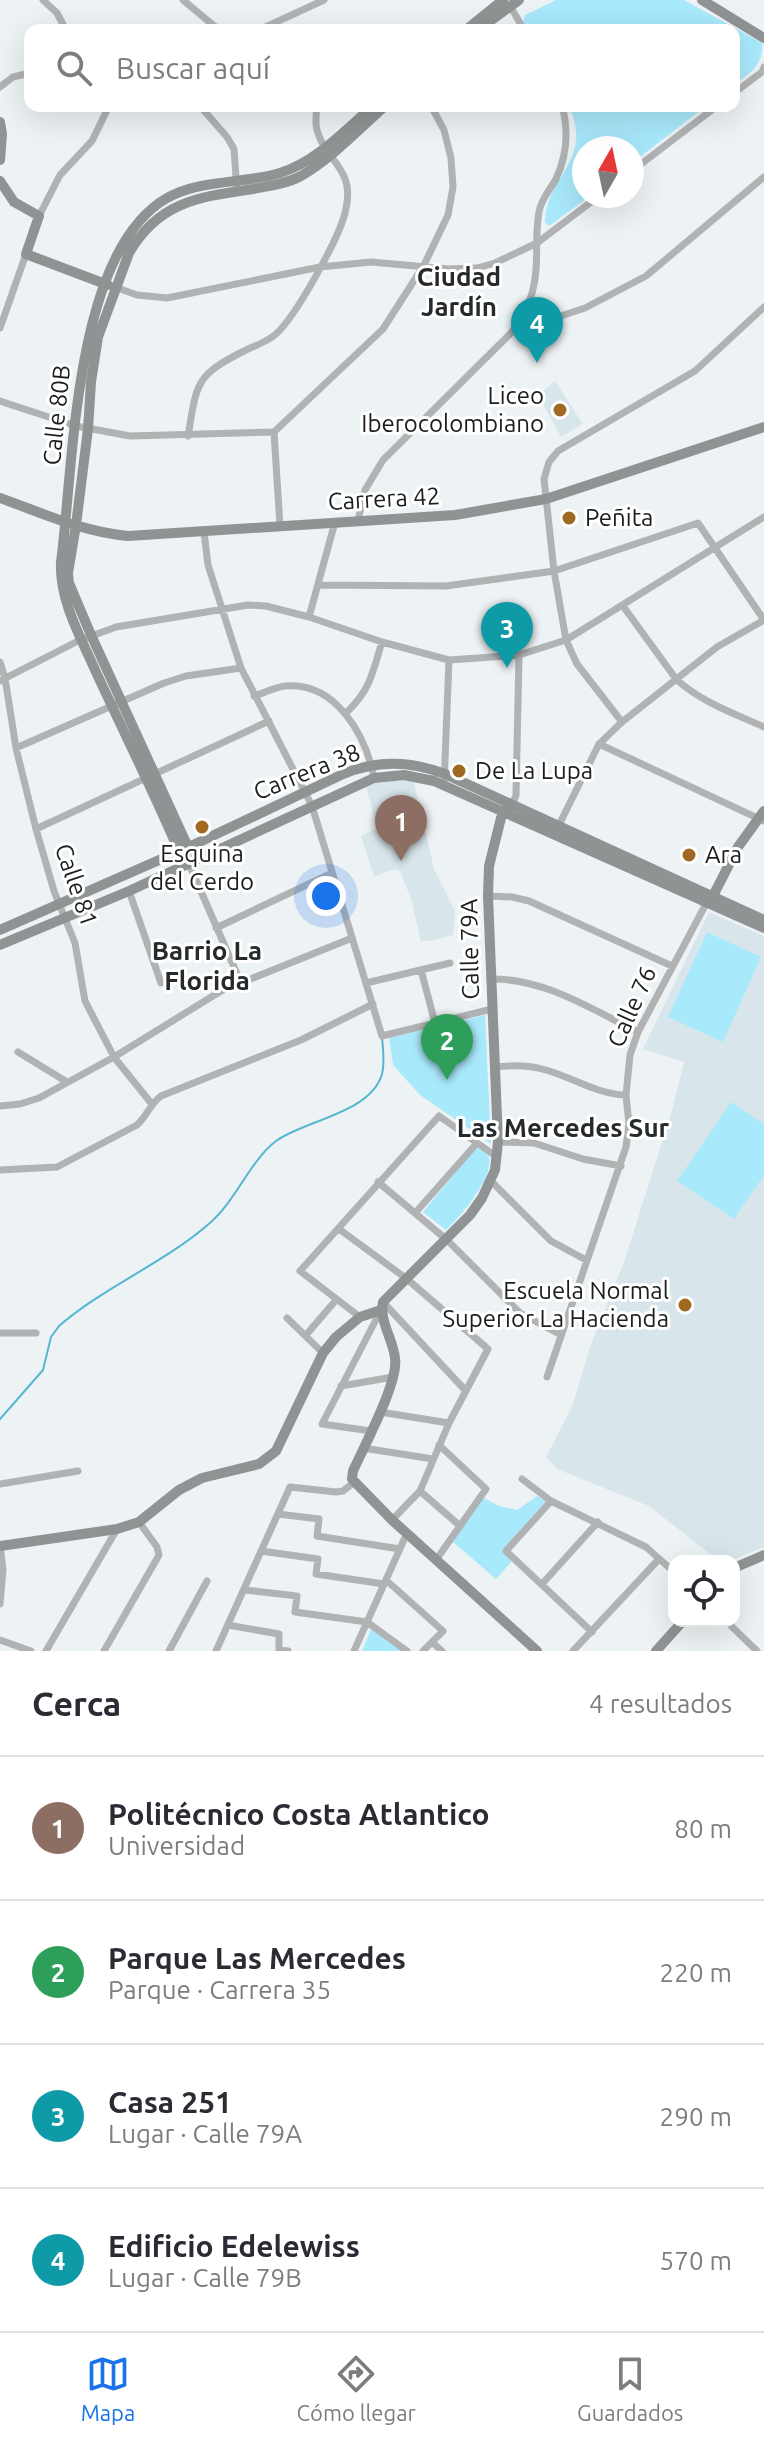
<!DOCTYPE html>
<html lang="es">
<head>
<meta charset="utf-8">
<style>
  body { margin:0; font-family:Ubuntu,sans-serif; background:#f7f7f7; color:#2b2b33 }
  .controls { position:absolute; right:24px; bottom:24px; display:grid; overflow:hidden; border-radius:16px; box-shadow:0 8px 32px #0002 }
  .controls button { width:72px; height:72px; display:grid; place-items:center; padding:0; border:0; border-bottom:2px solid #e1e1e2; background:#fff; color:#2b2b33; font:40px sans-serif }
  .compass { position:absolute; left:572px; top:136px; width:72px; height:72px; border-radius:50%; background:#fff; box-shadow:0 8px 32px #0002; rotate:9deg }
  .you { position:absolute; left:326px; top:896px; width:28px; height:28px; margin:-20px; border:6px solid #fff; border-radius:50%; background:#1a73e8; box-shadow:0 0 0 12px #1a73e833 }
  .badge { display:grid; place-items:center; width:52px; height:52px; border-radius:50%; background:#1a73e8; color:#fff; font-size:26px; font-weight:700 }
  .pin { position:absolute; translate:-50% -66px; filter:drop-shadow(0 2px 4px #0008) }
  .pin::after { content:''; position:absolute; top:42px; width:28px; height:24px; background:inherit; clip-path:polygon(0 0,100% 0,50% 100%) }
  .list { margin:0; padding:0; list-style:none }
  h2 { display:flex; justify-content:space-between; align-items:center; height:104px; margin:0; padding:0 32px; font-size:34px }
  h2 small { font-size:26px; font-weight:400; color:#7c7c81 }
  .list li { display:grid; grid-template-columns:52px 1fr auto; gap:24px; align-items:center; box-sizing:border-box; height:144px; padding:0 32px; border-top:2px solid #e1e1e2 }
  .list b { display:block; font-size:30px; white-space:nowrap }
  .list p { margin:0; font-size:26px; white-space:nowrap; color:#7c7c81 }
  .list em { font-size:26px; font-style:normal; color:#7c7c81 }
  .icon { flex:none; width:44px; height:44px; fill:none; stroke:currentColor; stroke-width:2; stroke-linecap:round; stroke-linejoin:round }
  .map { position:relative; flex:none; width:764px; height:1651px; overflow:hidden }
  .search { position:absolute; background:#fff; box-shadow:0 8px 32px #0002; left:24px; right:24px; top:24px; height:88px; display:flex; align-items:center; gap:20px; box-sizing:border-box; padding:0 28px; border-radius:16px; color:#7c7c81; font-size:30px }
  .sheet { height:680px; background:#fff }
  nav { display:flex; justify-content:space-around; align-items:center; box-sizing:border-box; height:112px; border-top:2px solid #e1e1e2; background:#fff; font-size:22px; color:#7c7c81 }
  nav a { display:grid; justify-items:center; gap:4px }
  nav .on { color:#1a73e8 }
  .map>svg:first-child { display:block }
  .built { fill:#d8e6eb }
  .green { fill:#a9e9fc }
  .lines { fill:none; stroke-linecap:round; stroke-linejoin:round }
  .stream { stroke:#56b6d1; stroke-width:2 }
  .street { stroke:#b0b2b3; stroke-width:7 }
  .secondary { stroke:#909394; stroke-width:10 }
  .poi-dot { fill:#9f6922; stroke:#fff; stroke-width:3 }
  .labels { text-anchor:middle; stroke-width:6; stroke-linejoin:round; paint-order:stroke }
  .poi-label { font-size:24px; fill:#1b1d1e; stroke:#fff; text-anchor:start }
  .street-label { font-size:24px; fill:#1b1d1e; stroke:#fff }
  .neighbourhood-label { font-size:26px; font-weight:bold; fill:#262a2c; stroke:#fff }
</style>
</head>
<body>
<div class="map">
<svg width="764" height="1651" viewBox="0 0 764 1651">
  <rect width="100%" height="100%" fill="#edf2f4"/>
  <path class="built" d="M555,381l28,43 -22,13 -23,-42z
    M407,780l7,3 20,86 21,42 -2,24 -23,6h-9l-10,-42 -11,-28 -4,-2 -22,7 -13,-40 16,-8 -11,-41 14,-6z
    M709,912l55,24v611l-35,14h-10l-70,-55 -92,-37 -11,-12 26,-50 18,-60 34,-85 47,-148 13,-52 -41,-13z"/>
  <path class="green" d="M556,0h128l78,43c2,22 -12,30 -28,42v-55h-206l-5,-8 2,-7z
    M569,106h137l-74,57v-15h-48v48h6l-41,30 -4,-4c1,-47 49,-60 24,-116z
    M707,932l54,25 -38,85 -55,-25z
    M485,1015l6,129 -71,-49 -27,-30 -4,-27z
    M731,1102l33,22v51l-30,44 -57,-38z
    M476,1147c2,1 10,6 11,7 13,17 -28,65 -41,76l-23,-18z
    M537,1496l9,5 -44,50 10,10 -16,18 -44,-38 30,-44 17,9 18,4z
    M371,1629l32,22h-41z"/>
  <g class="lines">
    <path class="stream" d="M0,1419l43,-49 8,-33 8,-11c46,-40 106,-63 152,-104 25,-22 39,-61 65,-81 29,-21 95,-28 106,-67 3,-12 1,-25 0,-37"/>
    <path class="street" d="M43,0l14,13 9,17
      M183,0l36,30
      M509,4l15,26
      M259,30l65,-30
      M0,87l13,-10 17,-4
      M734,93l28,-21 2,-5
      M200,106l27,31 7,12 3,42
      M632,171l85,-65
      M39,216l21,-41 32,-34 17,-35
      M115,287l22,8 30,3 153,-31 51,-5 78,7 28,-1 18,-5 42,-20 62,-47
      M0,328l26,-74
      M512,332c7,-13 17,-26 20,-39 8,-27 2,-55 7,-81 2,-13 11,-22 17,-33 11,-24 13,-48 6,-73
      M0,401l76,25 54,10 144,-4
      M274,432l109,-103 41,-64 24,-50 5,-28 -2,-29 -7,-28 -13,-24
      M274,432l6,94
      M188,436c9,-52 6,-60 56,-85 10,-5 23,-9 32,-17 20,-18 62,-94 69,-121 12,-45 -19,-50 -28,-83 -2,-7 -1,-16 0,-24
      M358,520l7,-30 18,-30 129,-128 73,-24 61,-32 118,-99
      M204,532l4,33 33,103 71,138 70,230 110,-27
      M319,585l127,1 108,-15 144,-48 66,97
      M623,606l53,73c25,23 57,34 88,48
      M309,617l26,-95
      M0,662l5,16 11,70 20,81 18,62 21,52 10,58 29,56 37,46
      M0,681l78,-40 38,-14 132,-22 18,1 43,11 73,25 67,18 70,-5 47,-15 198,-123
      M254,696c10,-3 21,-9 31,-10 51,-5 81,50 89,92
      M346,713c25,-24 26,-39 36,-71
      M622,722l-45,-58 -11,-24 -12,-69 -10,-92 5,-17 9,-11 137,-80 69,-64
      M599,744l165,77
      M16,748l148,-65 22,-7 55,-8
      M444,785l5,-125
      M512,806l4,-11 3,-140
      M558,827l41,-83 23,-22 95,-75 47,-27
      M36,829l233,-108
      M189,864l52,119
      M129,891l32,92
      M488,896l24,1 17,4 143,65
      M216,928l116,-55
      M421,970l14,53
      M490,979c54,-1 101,30 148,53
      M366,983l84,-20
      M18,1052l49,30
      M494,1067c18,-2 35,-2 52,3 28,8 50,24 80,25
      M0,1106l20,-2 19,-6 75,-41 107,-66 131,-53
      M498,1142l36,1 49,16 38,7
      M0,1170l57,-3 80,-42c10,-9 13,-21 24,-29l140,-56 72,-36
      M491,1181l60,60 35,19
      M378,1182l69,58 73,73 41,22
      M416,1212l61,-69
      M339,1229l68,50 81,70 -39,74 -29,68 -28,29
      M383,1302l82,88
      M360,1317l-60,-46 139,-155 58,41
      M287,1318l36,35
      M0,1333h36
      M306,1335l30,-35
      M547,1377l79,-230 3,-23 -3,-29 4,-40 8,-23 70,-132
      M341,1386l52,-9
      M380,1412l69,11
      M371,1431l-49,-7 59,-114
      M363,1448l70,11
      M522,1479l29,22 95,46 28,25
      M0,1484l78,-13
      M420,1491l40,35
      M551,1501l-45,50 86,81
      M278,1514l41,5 -2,17 83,13
      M261,1551l57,8 -2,15 68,10
      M436,1560l50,-71 -47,-44
      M386,1580l57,51 -20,20
      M542,1584l56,-62
      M245,1590l52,6 -2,16 72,10 40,29
      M0,1604l3,-34 -3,-25
      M726,1621l31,30
      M228,1625l51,9v16l9,1
      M0,1640l31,11
      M432,1642l10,9
      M46,1651l71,-122
      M104,1651l55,-96 -2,-8 -18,-25
      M169,1651l38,-70
      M216,1651l74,-164 46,5 7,-1 10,-8
      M354,1651l53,-118
      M573,1651l86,-92"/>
    <path class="secondary" d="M702,0l62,38
      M466,30l37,-30
      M478,30l41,-30
      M0,122l2,12 -2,26
      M0,181l14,21 25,14 -13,38 82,31
      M0,498c42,15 83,34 128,38l327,-21 91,-16 218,-72
      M512,806l-8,5 -3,7 -12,48 -1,30 10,246 -3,28 -13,28 -12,17 -87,87c-4,19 10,37 12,56 4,24 -31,88 -42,113l-1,8 40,41 145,131
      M189,864l-8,-8c-26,-62 -57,-123 -85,-184 -15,-34 -37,-72 -35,-110 13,-97 12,-310 106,-364 33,-19 77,-14 113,-25 36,-11 65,-43 93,-67
      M189,864l-1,-17 -97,-212 -22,-52 -1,-10 8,-48 12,-96 3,-47 7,-45 31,-84c30,-52 71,-56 124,-64 16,-3 33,-5 48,-13 31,-18 57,-46 84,-70
      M713,896l25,-49 26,-36
      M0,930l191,-84 150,-71c34,-15 70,-14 104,-1l319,146
      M0,945l129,-54 245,-113 30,-3 30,6 330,147
      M0,1546l117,-17 22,-7 40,-32 23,-12 57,-14 17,-13 47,-98 13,-16 24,-20 21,-7
      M734,1568l30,-13
      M656,1651l27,-30"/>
  </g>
  <g class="poi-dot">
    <circle cx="560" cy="410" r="8"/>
    <circle cx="569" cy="518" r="8"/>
    <circle cx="459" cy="771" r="8"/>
    <circle cx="202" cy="827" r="8"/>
    <circle cx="689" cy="855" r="8"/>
    <circle cx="685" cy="1305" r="8"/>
  </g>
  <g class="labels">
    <g class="poi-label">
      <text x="544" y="404" text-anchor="end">Liceo<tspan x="544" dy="28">Iberocolombiano</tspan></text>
      <text x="585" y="526">Peñita</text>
      <text x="475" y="779">De La Lupa</text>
      <text x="202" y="862" text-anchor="middle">Esquina<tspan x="202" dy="28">del Cerdo</tspan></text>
      <text x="705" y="863">Ara</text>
      <text x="669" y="1299" text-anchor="end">Escuela Normal<tspan x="669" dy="28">Superior La Hacienda</tspan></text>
    </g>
    <g class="street-label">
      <text transform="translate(57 415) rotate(-84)" y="8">Calle 80B</text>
      <text transform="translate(384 499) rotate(-3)" y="8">Carrera 42</text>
      <text transform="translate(307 772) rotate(-22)" y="8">Carrera 38</text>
      <text transform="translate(76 885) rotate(71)" y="8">Calle 81</text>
      <text transform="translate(470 949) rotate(-91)" y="8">Calle 79A</text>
      <text transform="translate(632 1007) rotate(-66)" y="8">Calle 76</text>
    </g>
    <g class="neighbourhood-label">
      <text x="459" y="286">Ciudad<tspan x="459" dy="30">Jardín</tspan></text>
      <text x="207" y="960">Barrio La<tspan x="207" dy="30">Florida</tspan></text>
      <text x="563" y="1137">Las Mercedes Sur</text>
    </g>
  </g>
</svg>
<div class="controls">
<button><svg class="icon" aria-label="locate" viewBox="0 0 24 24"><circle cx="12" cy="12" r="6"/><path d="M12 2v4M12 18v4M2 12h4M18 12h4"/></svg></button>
</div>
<svg class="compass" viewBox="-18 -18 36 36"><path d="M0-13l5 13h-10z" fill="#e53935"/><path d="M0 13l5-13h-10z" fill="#7c7c81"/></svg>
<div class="you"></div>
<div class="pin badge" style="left:401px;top:861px;background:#8d6e63">1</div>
<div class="pin badge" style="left:447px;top:1080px;background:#2e9e5b">2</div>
<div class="pin badge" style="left:507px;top:668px;background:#0f9aa8">3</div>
<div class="pin badge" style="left:537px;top:363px;background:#0f9aa8">4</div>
<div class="search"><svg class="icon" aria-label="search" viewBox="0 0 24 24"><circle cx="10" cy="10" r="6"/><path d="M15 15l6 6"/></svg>Buscar aquí</div>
</div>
<section class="sheet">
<h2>Cerca<small>4 resultados</small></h2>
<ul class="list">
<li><span class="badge" style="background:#8d6e63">1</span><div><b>Politécnico Costa Atlantico</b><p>Universidad</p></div><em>80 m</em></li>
<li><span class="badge" style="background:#2e9e5b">2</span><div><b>Parque Las Mercedes</b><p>Parque · Carrera 35</p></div><em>220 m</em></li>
<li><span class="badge" style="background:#0f9aa8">3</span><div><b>Casa 251</b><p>Lugar · Calle 79A</p></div><em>290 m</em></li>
<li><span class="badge" style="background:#0f9aa8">4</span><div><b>Edificio Edelewiss</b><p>Lugar · Calle 79B</p></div><em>570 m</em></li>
</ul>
</section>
<nav>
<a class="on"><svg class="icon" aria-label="map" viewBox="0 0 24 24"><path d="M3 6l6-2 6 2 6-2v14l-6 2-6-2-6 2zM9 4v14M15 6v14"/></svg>Mapa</a>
<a><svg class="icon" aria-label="directions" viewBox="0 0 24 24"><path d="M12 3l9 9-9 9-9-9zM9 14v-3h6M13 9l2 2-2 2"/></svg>Cómo llegar</a>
<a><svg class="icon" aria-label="saved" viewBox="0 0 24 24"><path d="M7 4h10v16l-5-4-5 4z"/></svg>Guardados</a>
</nav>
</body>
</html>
